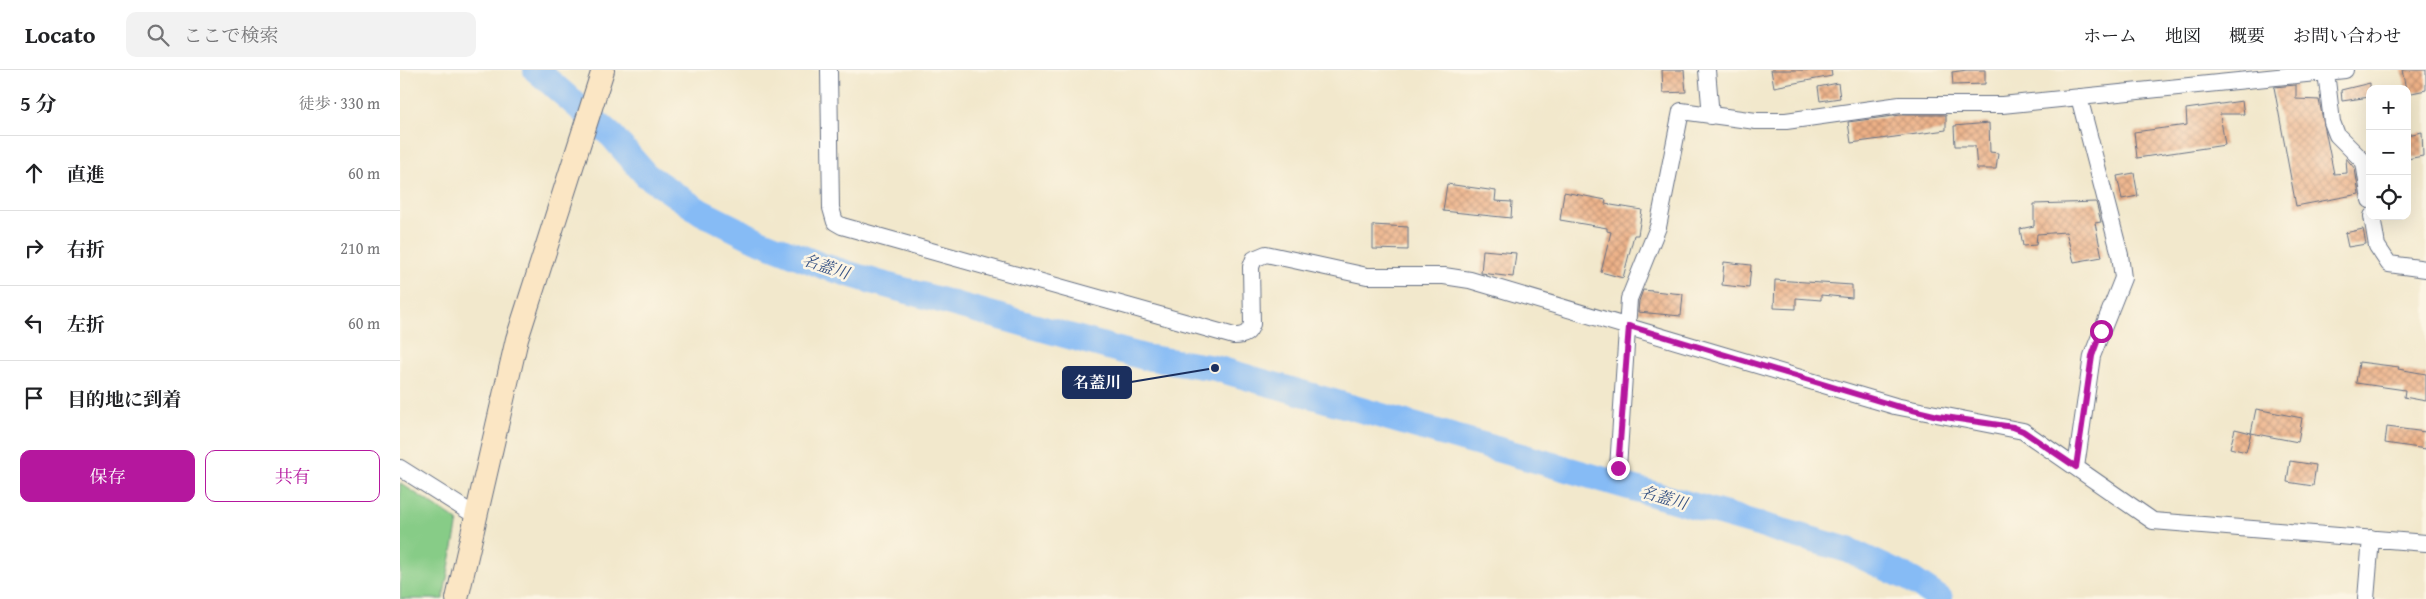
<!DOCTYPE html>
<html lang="ja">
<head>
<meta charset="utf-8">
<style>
  body { margin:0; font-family:"Gentium Book Plus","Noto Serif JP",serif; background:#f2f2f2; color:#202124 }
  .controls { position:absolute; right:15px; top:15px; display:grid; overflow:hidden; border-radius:10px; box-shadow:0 5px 20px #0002 }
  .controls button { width:45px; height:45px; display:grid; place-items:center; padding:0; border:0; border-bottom:1px solid #e0e0e0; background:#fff; color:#202124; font:25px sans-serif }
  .stop { position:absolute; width:15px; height:15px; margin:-11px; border:4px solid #b5179e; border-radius:50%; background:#fff }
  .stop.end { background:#b5179e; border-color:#fff; box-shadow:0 1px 5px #0008 }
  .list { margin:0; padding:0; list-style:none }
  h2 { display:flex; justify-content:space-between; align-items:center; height:65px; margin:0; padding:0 20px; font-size:21px }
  h2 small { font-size:16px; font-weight:400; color:#757577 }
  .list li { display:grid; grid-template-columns:32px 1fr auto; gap:15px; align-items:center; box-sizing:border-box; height:75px; padding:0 20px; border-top:1px solid #e0e0e0 }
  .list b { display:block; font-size:19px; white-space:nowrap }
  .list em { font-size:16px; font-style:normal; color:#757577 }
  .actions { display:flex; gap:10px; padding:15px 20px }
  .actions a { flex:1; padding:11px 0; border:1px solid #b5179e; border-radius:10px; text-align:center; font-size:18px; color:#b5179e }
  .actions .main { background:#b5179e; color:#fff }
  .icon { flex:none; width:28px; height:28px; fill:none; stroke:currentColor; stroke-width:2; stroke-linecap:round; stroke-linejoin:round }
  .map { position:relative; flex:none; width:2026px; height:529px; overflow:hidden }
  header { display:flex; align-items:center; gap:30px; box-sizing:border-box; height:70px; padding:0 25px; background:#fff; border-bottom:1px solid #e0e0e0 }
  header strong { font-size:24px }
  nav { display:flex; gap:28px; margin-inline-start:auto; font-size:18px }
  .search { width:350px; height:45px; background:#f2f2f2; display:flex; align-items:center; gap:12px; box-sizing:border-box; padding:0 18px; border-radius:10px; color:#757577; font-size:19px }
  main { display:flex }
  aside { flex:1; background:#fff }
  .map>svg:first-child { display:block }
  .green { fill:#87cc87; stroke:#517e72 }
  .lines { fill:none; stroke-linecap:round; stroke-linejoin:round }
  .river { stroke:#86bbf5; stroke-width:26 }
  .building { fill:url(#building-cross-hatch) }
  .street-casing { stroke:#667084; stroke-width:18 }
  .secondary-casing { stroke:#667084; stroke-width:24 }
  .street { stroke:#fff; stroke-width:16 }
  .secondary { stroke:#fbe6c4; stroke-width:22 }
  .route { stroke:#b5179e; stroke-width:6 }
  .labels { text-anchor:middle; stroke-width:5; stroke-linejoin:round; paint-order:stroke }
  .water-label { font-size:16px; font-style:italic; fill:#365284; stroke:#fcf5e5 }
  .leader { fill:none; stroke:#1b2f5e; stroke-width:2 }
  .callout-dot { fill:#1b2f5e; stroke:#fcf5e5; stroke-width:2 }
  .callout { fill:#1b2f5e; stroke:#1b2f5e; stroke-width:2 }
  .callout-label { font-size:16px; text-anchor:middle; font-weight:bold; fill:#fff }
</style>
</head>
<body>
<header>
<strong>Locato</strong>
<div class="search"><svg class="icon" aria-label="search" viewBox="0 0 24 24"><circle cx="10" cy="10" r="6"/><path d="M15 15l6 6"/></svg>ここで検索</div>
<nav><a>ホーム</a><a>地図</a><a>概要</a><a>お問い合わせ</a></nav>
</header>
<main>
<aside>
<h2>5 分<small>徒歩 · 330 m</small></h2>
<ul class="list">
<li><svg class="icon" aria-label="ahead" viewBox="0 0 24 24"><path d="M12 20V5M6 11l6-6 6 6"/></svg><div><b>直進</b></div><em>60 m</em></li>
<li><svg class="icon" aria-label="right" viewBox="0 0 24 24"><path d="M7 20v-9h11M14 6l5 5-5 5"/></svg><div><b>右折</b></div><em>210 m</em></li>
<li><svg class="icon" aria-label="left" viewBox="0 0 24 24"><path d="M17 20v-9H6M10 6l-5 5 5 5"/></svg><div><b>左折</b></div><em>60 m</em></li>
<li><svg class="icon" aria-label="arrive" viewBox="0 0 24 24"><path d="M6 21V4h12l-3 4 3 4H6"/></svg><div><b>目的地に到着</b></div></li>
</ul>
<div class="actions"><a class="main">保存</a><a>共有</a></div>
</aside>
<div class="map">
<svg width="2026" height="529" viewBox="0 0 2026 529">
  <defs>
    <pattern id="building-cross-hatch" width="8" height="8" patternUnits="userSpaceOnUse" patternTransform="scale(1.25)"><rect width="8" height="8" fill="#edb086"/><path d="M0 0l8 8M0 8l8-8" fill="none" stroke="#bf9071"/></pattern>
  </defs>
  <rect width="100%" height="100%" fill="#fcf5e5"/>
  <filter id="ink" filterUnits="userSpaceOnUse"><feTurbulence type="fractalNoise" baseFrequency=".02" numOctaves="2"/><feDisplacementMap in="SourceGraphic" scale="10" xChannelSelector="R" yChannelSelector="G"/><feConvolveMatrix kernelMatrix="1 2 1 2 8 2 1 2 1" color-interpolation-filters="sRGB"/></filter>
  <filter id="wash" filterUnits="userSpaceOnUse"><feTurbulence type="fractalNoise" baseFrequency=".0096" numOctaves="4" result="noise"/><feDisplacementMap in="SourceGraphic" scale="20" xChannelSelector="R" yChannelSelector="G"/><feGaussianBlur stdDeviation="1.12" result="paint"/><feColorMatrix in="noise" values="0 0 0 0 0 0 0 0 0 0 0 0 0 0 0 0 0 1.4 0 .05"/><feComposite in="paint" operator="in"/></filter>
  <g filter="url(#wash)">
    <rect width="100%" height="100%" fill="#f2e8cc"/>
    <path class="green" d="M0,413l58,38 -15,78h-43z"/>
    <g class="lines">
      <path class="river" d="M136,0l76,66 34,39 55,37 56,28 66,26 52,16 269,75 71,11 633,182 64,30 28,19"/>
    </g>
    <g id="blocks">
      <path class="building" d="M1262,0h22l2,22 -23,1z
        M1371,0h60l1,6 -58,11z
        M1567,0h18v14l-32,1 -1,-13z
        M2002,0h24v20l-19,4z
        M1438,13l2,15 -20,3 -2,-14z
        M1970,13v14l-28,4 -1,-11z
        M1896,15v14l23,1 15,74 13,-1 -1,-15 9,11 4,25 -63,12 -22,-119z
        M1842,31l2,13h-24l5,31 -88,13 -3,-26 53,-7 -1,-16z
        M1501,45h45v15l-95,13 -3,-21z
        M1589,53l1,29 8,1 -2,16h-19l-2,-23h-20l-1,-20z
        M2022,62l1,24 -16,3v-24z
        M1734,103l4,23 -16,3 -5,-23z
        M1047,114l49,7 -1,10 17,1 -1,16 -68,-7z
        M1164,122l42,8 -1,4 37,6 -4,25h-4l-11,43 -22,-6 10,-40 -4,-1v-3l-47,-8z
        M1696,132l5,20 -6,1 7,34 -28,5 -8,-30 -29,2 -1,11 -13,1 -3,-17 14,-3v-22z
        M973,155l35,2v23l-35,-1z
        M1963,159l3,15 -18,3 -3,-14z
        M1083,180l33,3 -3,24 -32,-4z
        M1324,192l27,3 -2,23 -27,-3z
        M1375,210l77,5v13l-31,-3v5l-25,-2v11l-22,-1z
        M1243,220l40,4 -2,22 -43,-4 1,-11z
        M1959,292l40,5 -1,2 28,5v27l-22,-4 1,-7 -49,-7z
        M1856,339l46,9 -4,24 -47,-9z
        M1987,357l39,5v17l-41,-6z
        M1835,359l16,4 -5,19 -16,-4z
        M1890,391l26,4 -3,21 -26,-4z"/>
    </g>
  </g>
  <g filter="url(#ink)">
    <use href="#blocks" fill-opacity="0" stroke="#667084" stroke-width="1"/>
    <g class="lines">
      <g class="street-casing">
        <path id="street" d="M429,0l2,138 4,14 7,4 392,110c11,0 15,-3 18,-12l-1,-57 3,-8 12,-5 101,22h77l26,4 425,126 128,25 130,90 273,22
          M1307,0l4,46
          M1926,2l6,50 5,13 27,27 6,38
          M1972,146l5,30 12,18 37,5
          M1676,397l16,-111 31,-78 -3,-23 -41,-158
          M0,398l76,48
          M1218,398l11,-169 29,-72 23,-116 75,10h30l114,-16h102l343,-35
          M1966,529l5,-61"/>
      </g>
      <g class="secondary-casing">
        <path id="secondary" d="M57,529l60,-260 86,-269"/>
      </g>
      <use href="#street" class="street"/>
      <use href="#secondary" class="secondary"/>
    </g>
  </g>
  <g class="lines" filter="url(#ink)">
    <path class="route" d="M1218,398l11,-142 267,80 42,10 75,11 10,4 53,36 16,-111 9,-25"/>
  </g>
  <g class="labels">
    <g class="water-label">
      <text transform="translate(426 196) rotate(18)" y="6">名蓋川</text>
      <text transform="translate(1264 427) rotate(16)" y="6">名蓋川</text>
    </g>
  </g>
  <path class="leader" d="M815 298L731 312"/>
  <circle class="callout-dot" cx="815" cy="298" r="5"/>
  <rect class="callout" x="663" y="297" width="68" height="31" rx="5"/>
  <g class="callout-label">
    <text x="697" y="318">名蓋川</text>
  </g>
</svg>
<div class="controls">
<button>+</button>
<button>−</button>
<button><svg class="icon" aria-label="locate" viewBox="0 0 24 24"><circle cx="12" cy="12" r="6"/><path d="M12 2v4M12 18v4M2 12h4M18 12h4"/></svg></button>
</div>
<div class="stop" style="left:1701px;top:261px"></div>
<div class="stop end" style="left:1218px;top:398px"></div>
</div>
</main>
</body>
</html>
